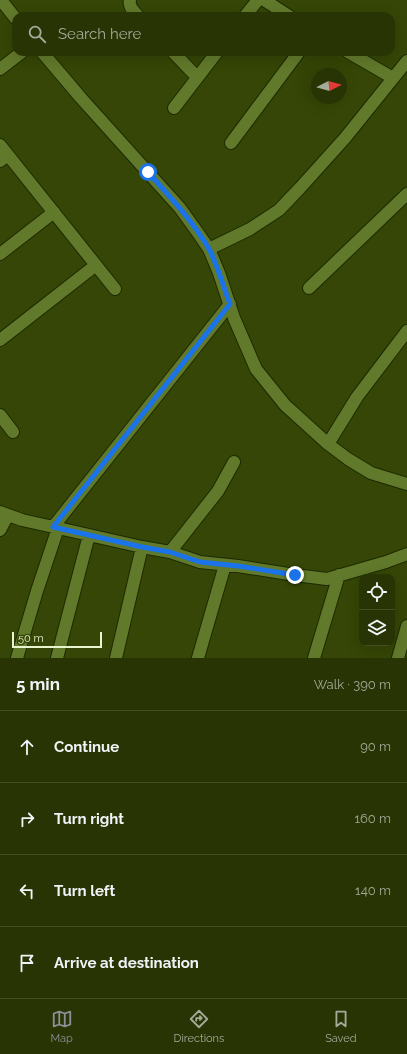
<!DOCTYPE html>
<html lang="en">
<head>
<meta charset="utf-8">
<style>
  body { margin:0; font-family:Raleway,sans-serif; background:#303c0e; color:#f1f3f6 }
  .controls { position:absolute; right:12px; bottom:12px; display:grid; overflow:hidden; border-radius:8px; box-shadow:0 4px 16px #0002 }
  .controls button { width:36px; height:36px; display:grid; place-items:center; padding:0; border:0; border-bottom:1px solid #444f26; background:#283404; color:#f1f3f6; font:20px sans-serif }
  .compass { position:absolute; left:311px; top:68px; width:36px; height:36px; border-radius:50%; background:#283404; box-shadow:0 4px 16px #0002; rotate:84deg }
  .scale { position:absolute; left:12px; bottom:10px; width:90px; box-sizing:border-box; padding-left:4px; border:2px solid #e7f6ce; border-top:0; font-size:11px; line-height:14px; white-space:nowrap; color:#e7f6ce; -webkit-text-stroke:3px #354606; paint-order:stroke }
  .stop { position:absolute; width:12px; height:12px; margin:-9px; border:3px solid #1a73e8; border-radius:50%; background:#fff }
  .stop.end { background:#1a73e8; border-color:#fff; box-shadow:0 1px 4px #0008 }
  .list { margin:0; padding:0; list-style:none }
  h2 { display:flex; justify-content:space-between; align-items:center; height:52px; margin:0; padding:0 16px; font-size:17px }
  h2 small { font-size:13px; font-weight:400; color:#a5aa9a }
  .list li { display:grid; grid-template-columns:26px 1fr auto; gap:12px; align-items:center; box-sizing:border-box; height:72px; padding:0 16px; border-top:1px solid #444f26 }
  .list b { display:block; font-size:15px; white-space:nowrap }
  .list em { font-size:13px; font-style:normal; color:#a5aa9a }
  .icon { flex:none; width:22px; height:22px; fill:none; stroke:currentColor; stroke-width:2; stroke-linecap:round; stroke-linejoin:round }
  .map { position:relative; flex:none; width:407px; height:658px; overflow:hidden }
  .search { position:absolute; background:#283404; box-shadow:0 4px 16px #0002; left:12px; right:12px; top:12px; height:44px; display:flex; align-items:center; gap:10px; box-sizing:border-box; padding:0 14px; border-radius:12px; color:#a5aa9a; font-size:15px }
  .sheet { height:340px; background:#283404 }
  nav { display:flex; justify-content:space-around; align-items:center; box-sizing:border-box; height:56px; border-top:1px solid #444f26; background:#283404; font-size:11px; color:#a5aa9a }
  nav a { display:grid; justify-items:center; gap:2px }
  nav .on { color:#8c9099 }
  .map>svg:first-child { display:block }
  .lines { fill:none; stroke-linecap:round; stroke-linejoin:round }
  .minor-casing { stroke:#1e2a01; stroke-width:14 }
  .minor { stroke:#61792b; stroke-width:12 }
  .route { stroke:#1a73e8; stroke-width:5 }
</style>
</head>
<body>
<div class="map">
<svg width="407" height="658" viewBox="0 0 407 658">
  <rect width="100%" height="100%" fill="#354606"/>
  <g class="lines">
    <g class="minor-casing">
      <path id="minor" d="M1,0l15,19
        M130,0c-2,7 4,11 8,16
        M264,0l25,16
        M245,16l13,-16
        M42,52l39,46 99,110 18,25 11,16 10,24 15,45 22,51 29,36 43,39 20,15 23,14 36,11
        M173,52l24,25
        M348,52l45,26
        M0,69l22,-17
        M174,108l43,-56
        M231,143l68,-91
        M0,145l8,10 -8,6
        M8,155l107,134
        M209,249l41,-20 29,-19 21,-22 45,-50 62,-77
        M0,254l54,-42
        M309,288l98,-94
        M0,340l96,-75
        M0,415l13,17
        M328,444l29,-47 50,-66
        M0,512l22,8 36,8 84,19 28,5 30,10 38,4 57,9 32,4 59,-17 21,-8
        M53,527l177,-223
        M0,530l8,-15
        M170,552l48,-61 16,-29
        M17,658l20,-67 21,-63
        M57,658l32,-123
        M116,658l26,-111
        M198,658l27,-93
        M314,658l25,-83
        M398,658l9,-32"/>
    </g>
    <use href="#minor" class="minor"/>
  </g>
  <g class="lines">
    <path class="route" d="M148,172c21,24 45,49 61,77 9,17 14,37 21,55l-177,223 89,20 28,5 30,10 38,4 57,9"/>
  </g>
</svg>
<div class="controls">
<button><svg class="icon" aria-label="locate" viewBox="0 0 24 24"><circle cx="12" cy="12" r="6"/><path d="M12 2v4M12 18v4M2 12h4M18 12h4"/></svg></button>
<button><svg class="icon" aria-label="layers" viewBox="0 0 24 24"><path d="M12 4l9 5-9 5-9-5zM3 14l9 5 9-5"/></svg></button>
</div>
<svg class="compass" viewBox="-18 -18 36 36"><path d="M0-13l5 13h-10z" fill="#e53935"/><path d="M0 13l5-13h-10z" fill="#a5aa9a"/></svg>
<div class="scale">50 m</div>
<div class="stop" style="left:148px;top:172px"></div>
<div class="stop end" style="left:295px;top:575px"></div>
<div class="search"><svg class="icon" aria-label="search" viewBox="0 0 24 24"><circle cx="10" cy="10" r="6"/><path d="M15 15l6 6"/></svg>Search here</div>
</div>
<section class="sheet">
<h2>5 min<small>Walk · 390 m</small></h2>
<ul class="list">
<li><svg class="icon" aria-label="ahead" viewBox="0 0 24 24"><path d="M12 20V5M6 11l6-6 6 6"/></svg><div><b>Continue</b></div><em>90 m</em></li>
<li><svg class="icon" aria-label="right" viewBox="0 0 24 24"><path d="M7 20v-9h11M14 6l5 5-5 5"/></svg><div><b>Turn right</b></div><em>160 m</em></li>
<li><svg class="icon" aria-label="left" viewBox="0 0 24 24"><path d="M17 20v-9H6M10 6l-5 5 5 5"/></svg><div><b>Turn left</b></div><em>140 m</em></li>
<li><svg class="icon" aria-label="arrive" viewBox="0 0 24 24"><path d="M6 21V4h12l-3 4 3 4H6"/></svg><div><b>Arrive at destination</b></div></li>
</ul>
</section>
<nav>
<a class="on"><svg class="icon" aria-label="map" viewBox="0 0 24 24"><path d="M3 6l6-2 6 2 6-2v14l-6 2-6-2-6 2zM9 4v14M15 6v14"/></svg>Map</a>
<a><svg class="icon" aria-label="directions" viewBox="0 0 24 24"><path d="M12 3l9 9-9 9-9-9zM9 14v-3h6M13 9l2 2-2 2"/></svg>Directions</a>
<a><svg class="icon" aria-label="saved" viewBox="0 0 24 24"><path d="M7 4h10v16l-5-4-5 4z"/></svg>Saved</a>
</nav>
</body>
</html>
